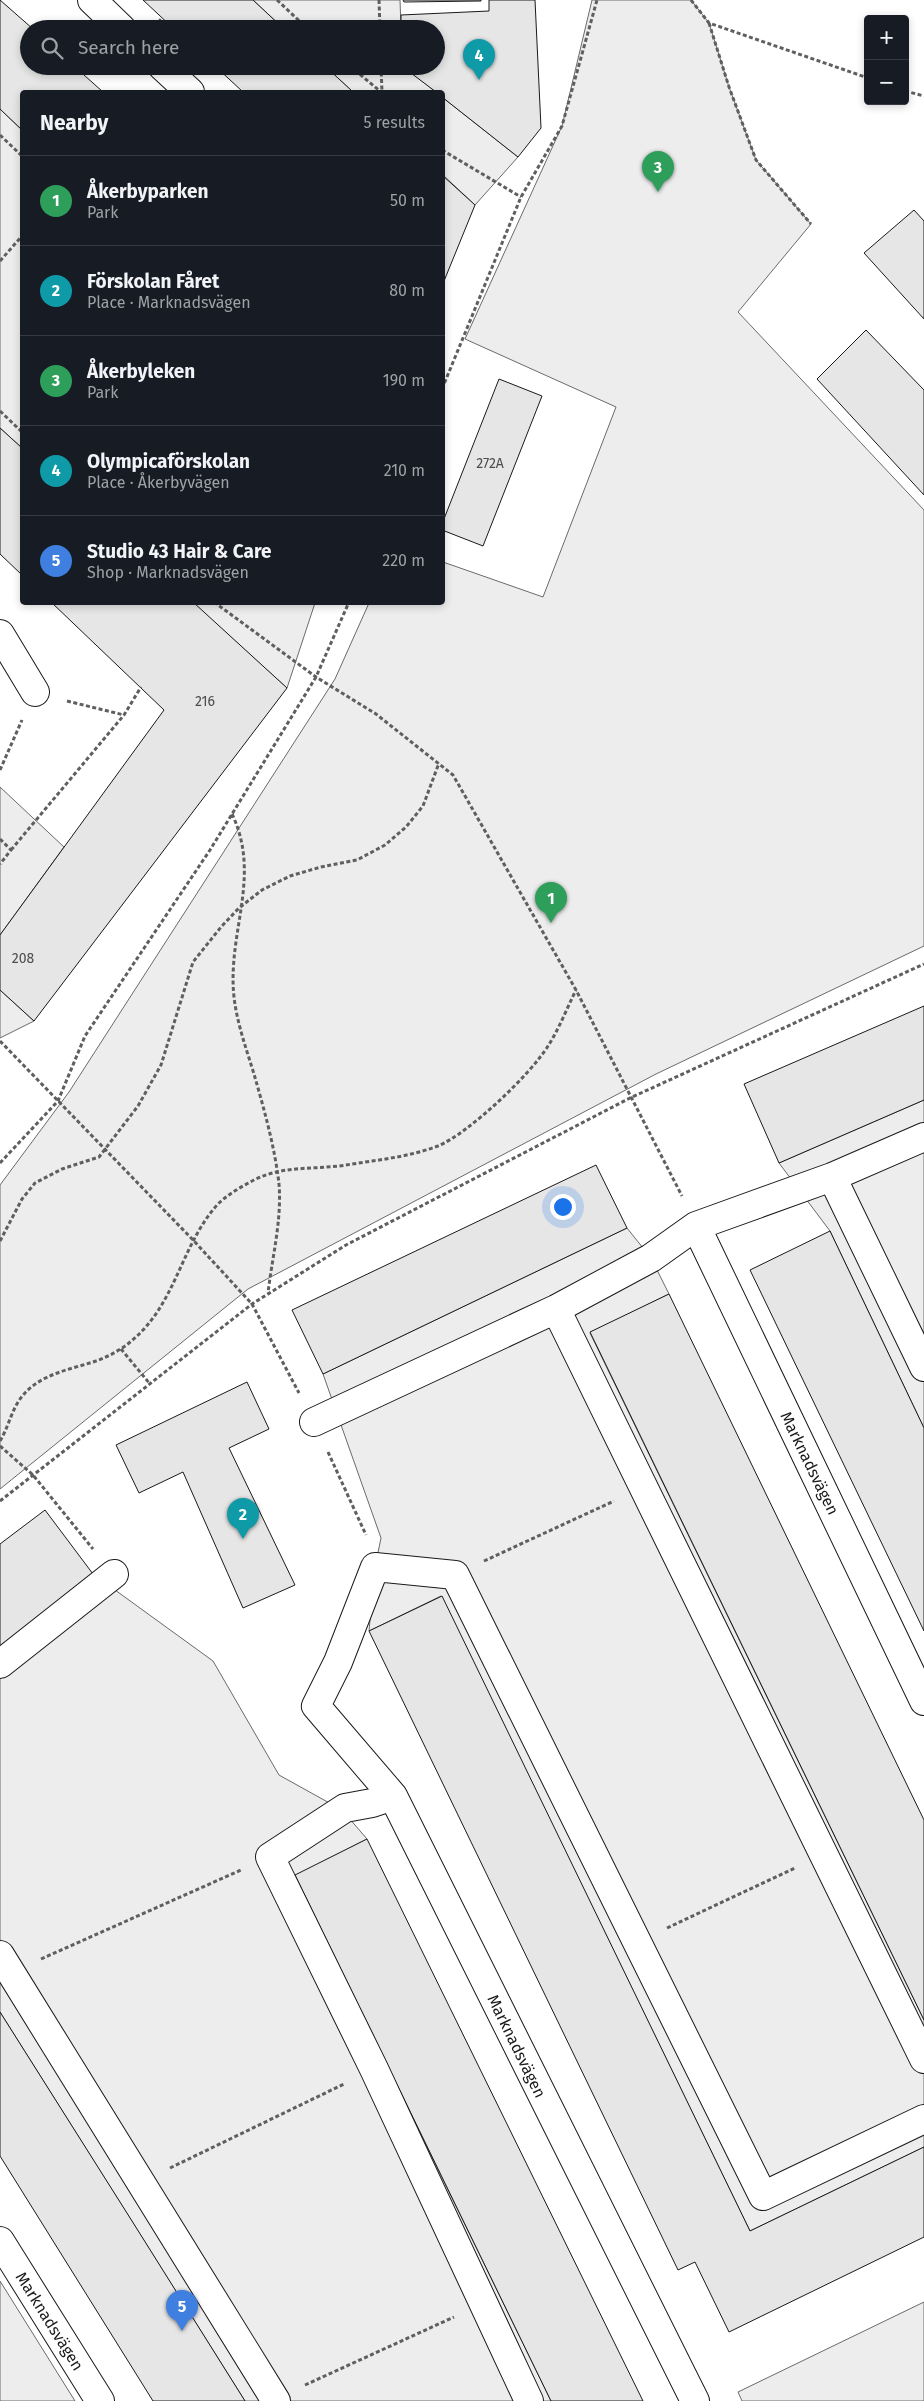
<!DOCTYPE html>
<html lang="en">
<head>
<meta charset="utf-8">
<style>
  body { margin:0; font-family:"Fira Sans",sans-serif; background:#242831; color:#f1f3f6 }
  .controls { position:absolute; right:15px; top:15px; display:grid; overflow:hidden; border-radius:5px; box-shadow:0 2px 8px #0003 }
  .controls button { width:45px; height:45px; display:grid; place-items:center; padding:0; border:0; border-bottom:1px solid #363941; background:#171b24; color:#f1f3f6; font:25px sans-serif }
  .you { position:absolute; left:562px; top:1206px; width:18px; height:18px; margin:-12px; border:4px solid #fff; border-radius:50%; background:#1a73e8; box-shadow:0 0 0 8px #1a73e833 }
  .badge { display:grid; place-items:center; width:32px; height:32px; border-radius:50%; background:#7c3aed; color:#fff; font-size:16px; font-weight:700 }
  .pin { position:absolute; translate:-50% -41px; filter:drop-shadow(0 1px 2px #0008) }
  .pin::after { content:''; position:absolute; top:26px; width:18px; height:15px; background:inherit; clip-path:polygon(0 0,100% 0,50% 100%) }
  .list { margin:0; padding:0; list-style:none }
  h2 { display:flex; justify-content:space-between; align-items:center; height:65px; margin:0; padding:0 20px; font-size:21px }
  h2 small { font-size:16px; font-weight:400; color:#9ea1a6 }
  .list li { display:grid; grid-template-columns:32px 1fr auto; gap:15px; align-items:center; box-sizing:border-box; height:90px; padding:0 20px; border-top:1px solid #363941 }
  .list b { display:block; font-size:19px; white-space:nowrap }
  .list p { margin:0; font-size:16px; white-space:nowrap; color:#9ea1a6 }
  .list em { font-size:16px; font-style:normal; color:#9ea1a6 }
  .icon { flex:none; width:28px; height:28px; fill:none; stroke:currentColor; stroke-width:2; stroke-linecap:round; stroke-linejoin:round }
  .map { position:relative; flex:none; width:924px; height:2401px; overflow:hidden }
  .search { position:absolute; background:#171b24; box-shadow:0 2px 8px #0003; left:20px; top:20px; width:425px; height:55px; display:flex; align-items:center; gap:12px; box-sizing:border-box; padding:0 18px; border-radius:28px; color:#9ea1a6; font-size:19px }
  .panel { position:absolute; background:#171b24; box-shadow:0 2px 8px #0003; left:20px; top:90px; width:425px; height:515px; border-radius:5px }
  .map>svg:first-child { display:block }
  .built { fill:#ededed; stroke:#6a6a6a }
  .building { fill:#e6e6e6; stroke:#1a1a1a }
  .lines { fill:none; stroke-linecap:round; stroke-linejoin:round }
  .minor-casing { stroke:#1a1a1a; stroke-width:30 }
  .path { stroke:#5f5f5f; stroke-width:3; stroke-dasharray:4 2.5; stroke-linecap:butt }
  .minor { stroke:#fff; stroke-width:28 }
  .labels { text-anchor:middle; stroke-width:4; stroke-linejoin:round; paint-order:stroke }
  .number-label { font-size:14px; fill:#4d4d4d }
  .street-label { font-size:16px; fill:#1a1a1a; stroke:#fff }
</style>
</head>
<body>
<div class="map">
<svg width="924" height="2401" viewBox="0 0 924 2401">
  <rect width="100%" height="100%" fill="#fff"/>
  <path class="built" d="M253,0h147l1,29h-117z
    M592,0h99l18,23 20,64 27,73 55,64 -73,88 186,198v436l-268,128 -408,215 -248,200v-304l69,-93 266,-413 34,-76 73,-1 1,-40 100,35 73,-190 -151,-68 97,-213z
    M325,66h78l33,26h-83z
    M442,97l76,60 -43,48 -32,-30z
    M0,109l22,21v318l-22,-20z
    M193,603h122l-28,85z
    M0,787l64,60 -64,88z
    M0,990l34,31 -34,17z
    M924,1100v328l-94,-197 -51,-68z
    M627,1228l24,30 18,36 -79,39 334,687v127l-174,84 -309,-635 -72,35 6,-64 6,-29 -58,-164z
    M93,1574l120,87 66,114 63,35 25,29 -72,37 256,525h-306l-245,-389v-366z
    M0,2281l75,120h-75z
    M924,2302v99h-182l-4,-9z"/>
  <path class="building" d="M0,0l33,29h-4v37h45l29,26h-81v38l-22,-21z
    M143,0h110l31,29h-110z
    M403,0h78v1l-77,1z
    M489,0h46l6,128 -23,29 -76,-60v-5h-6l-33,-25 33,-1v-37h-35v-14l88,-4z
    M215,66h110l28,26h-110z
    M442,175l33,30 -33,81z
    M914,210l10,11v98l-60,-66z
    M866,330l58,60v105l-107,-116z
    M499,379l43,17 -59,150 -41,-16v-6z
    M0,428l22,20v127l-22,-21z
    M51,602h142l94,86 -253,333 -34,-31v-55l164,-225z
    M924,1006v94l-145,63 -35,-79z
    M596,1165l31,63 -304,146 -31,-64z
    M830,1231l94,197v203l-174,-361z
    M669,1294l255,526v200l-334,-688z
    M247,1382l22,47 -40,19 66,137 -52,23 -60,-136 -44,21 -23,-48z
    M45,1510l48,64 -93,72v-102z
    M442,1596l308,635 174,-84v90l-195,95 -34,-70 -17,8 -309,-639z
    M367,1839l276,562h-92l-256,-526z
    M0,2012l132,209 113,180h-92l-153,-245z"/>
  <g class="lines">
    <g class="minor-casing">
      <path id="minor" d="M92,0l30,29
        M162,66l28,26
        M0,634l35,58
        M832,1177l92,-40
        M696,1226l228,475
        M556,1309l368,750
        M314,1422l242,-113 95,-51 45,-32 136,-49 92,190
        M0,1664l114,-90
        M393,1796l-21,7 -27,5 -75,49 104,212 155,332
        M0,1955l276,446
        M0,2241l100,160
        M695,2401l-302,-605 -77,-90 22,-44 37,-95 80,8 308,621 161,-77"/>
    </g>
    <path class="path" d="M277,0l31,29
      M379,0l1,29
      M691,0l18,23 159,55
      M709,23l20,64 27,73 55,64
      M154,27l8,-9
      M350,66l31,26
      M381,66l1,26
      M905,91l19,5
      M0,135l22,21
      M442,150l79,47
      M0,261l22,-25
      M442,389l79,-192 41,-71 35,-126
      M0,411l22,21
      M214,602l102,75 60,37 77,61 123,215 106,206
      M193,603v-1
      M67,701l57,14
      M0,770l22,-50
      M232,814c30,63 -5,118 2,183 3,26 12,51 20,77 10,35 21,74 25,110 3,36 -7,74 -11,109
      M0,839l11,11 -11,14
      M11,850l113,-135 17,-28
      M0,1041l194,200 58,63 47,89
      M0,1163l58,-62 27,-65 125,-186 106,-173 33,-75
      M0,1241l22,-42 13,-16 27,-14 37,-12 39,-51 23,-41 32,-103 28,-35 18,-19 23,-18 28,-14 31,-9 36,-7 28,-15 21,-18 17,-21 16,-43
      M121,1349l29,35
      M0,1441c8,-13 11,-29 20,-42 18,-25 49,-29 76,-38 17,-6 33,-16 46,-30 35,-36 42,-90 76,-127 10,-10 23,-17 36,-24 29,-15 61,-10 92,-15 31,-5 63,-8 92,-19 31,-13 92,-71 110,-100 11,-17 19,-38 28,-56
      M0,1446l33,29 60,74
      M328,1452l38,83
      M0,1501l252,-197 94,-59 284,-147 294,-134
      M484,1561l130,-60
      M667,1928l128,-60
      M41,1959l200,-89
      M170,2168l174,-84
      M305,2385l149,-68"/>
    <use href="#minor" class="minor"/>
  </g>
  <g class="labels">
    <g class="number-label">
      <text x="490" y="468">272A</text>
      <text x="205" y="706">216</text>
      <text x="23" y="963">208</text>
    </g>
    <g class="street-label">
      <text transform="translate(810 1463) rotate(64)" y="6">Marknadsvägen</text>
      <text transform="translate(517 2046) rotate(64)" y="6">Marknadsvägen</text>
      <text transform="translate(50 2321) rotate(58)" y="6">Marknadsvägen</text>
    </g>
  </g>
</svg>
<div class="controls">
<button>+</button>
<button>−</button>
</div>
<div class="you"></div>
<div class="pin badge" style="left:551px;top:923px;background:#2e9e5b">1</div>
<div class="pin badge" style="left:243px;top:1539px;background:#0f9aa8">2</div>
<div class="pin badge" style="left:658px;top:192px;background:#2e9e5b">3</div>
<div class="pin badge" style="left:479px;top:80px;background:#0f9aa8">4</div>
<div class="pin badge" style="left:182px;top:2331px;background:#3f7fe0">5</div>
<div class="search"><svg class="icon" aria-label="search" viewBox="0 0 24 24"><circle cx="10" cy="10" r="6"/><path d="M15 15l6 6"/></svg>Search here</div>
<section class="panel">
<h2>Nearby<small>5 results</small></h2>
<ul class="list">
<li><span class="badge" style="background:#2e9e5b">1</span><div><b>Åkerbyparken</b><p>Park</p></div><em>50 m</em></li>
<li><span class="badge" style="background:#0f9aa8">2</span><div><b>Förskolan Fåret</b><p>Place · Marknadsvägen</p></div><em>80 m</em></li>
<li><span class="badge" style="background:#2e9e5b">3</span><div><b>Åkerbyleken</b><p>Park</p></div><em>190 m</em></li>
<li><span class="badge" style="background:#0f9aa8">4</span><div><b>Olympicaförskolan</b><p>Place · Åkerbyvägen</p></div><em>210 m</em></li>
<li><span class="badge" style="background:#3f7fe0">5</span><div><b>Studio 43 Hair &amp; Care</b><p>Shop · Marknadsvägen</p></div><em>220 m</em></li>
</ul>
</section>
</div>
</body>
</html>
